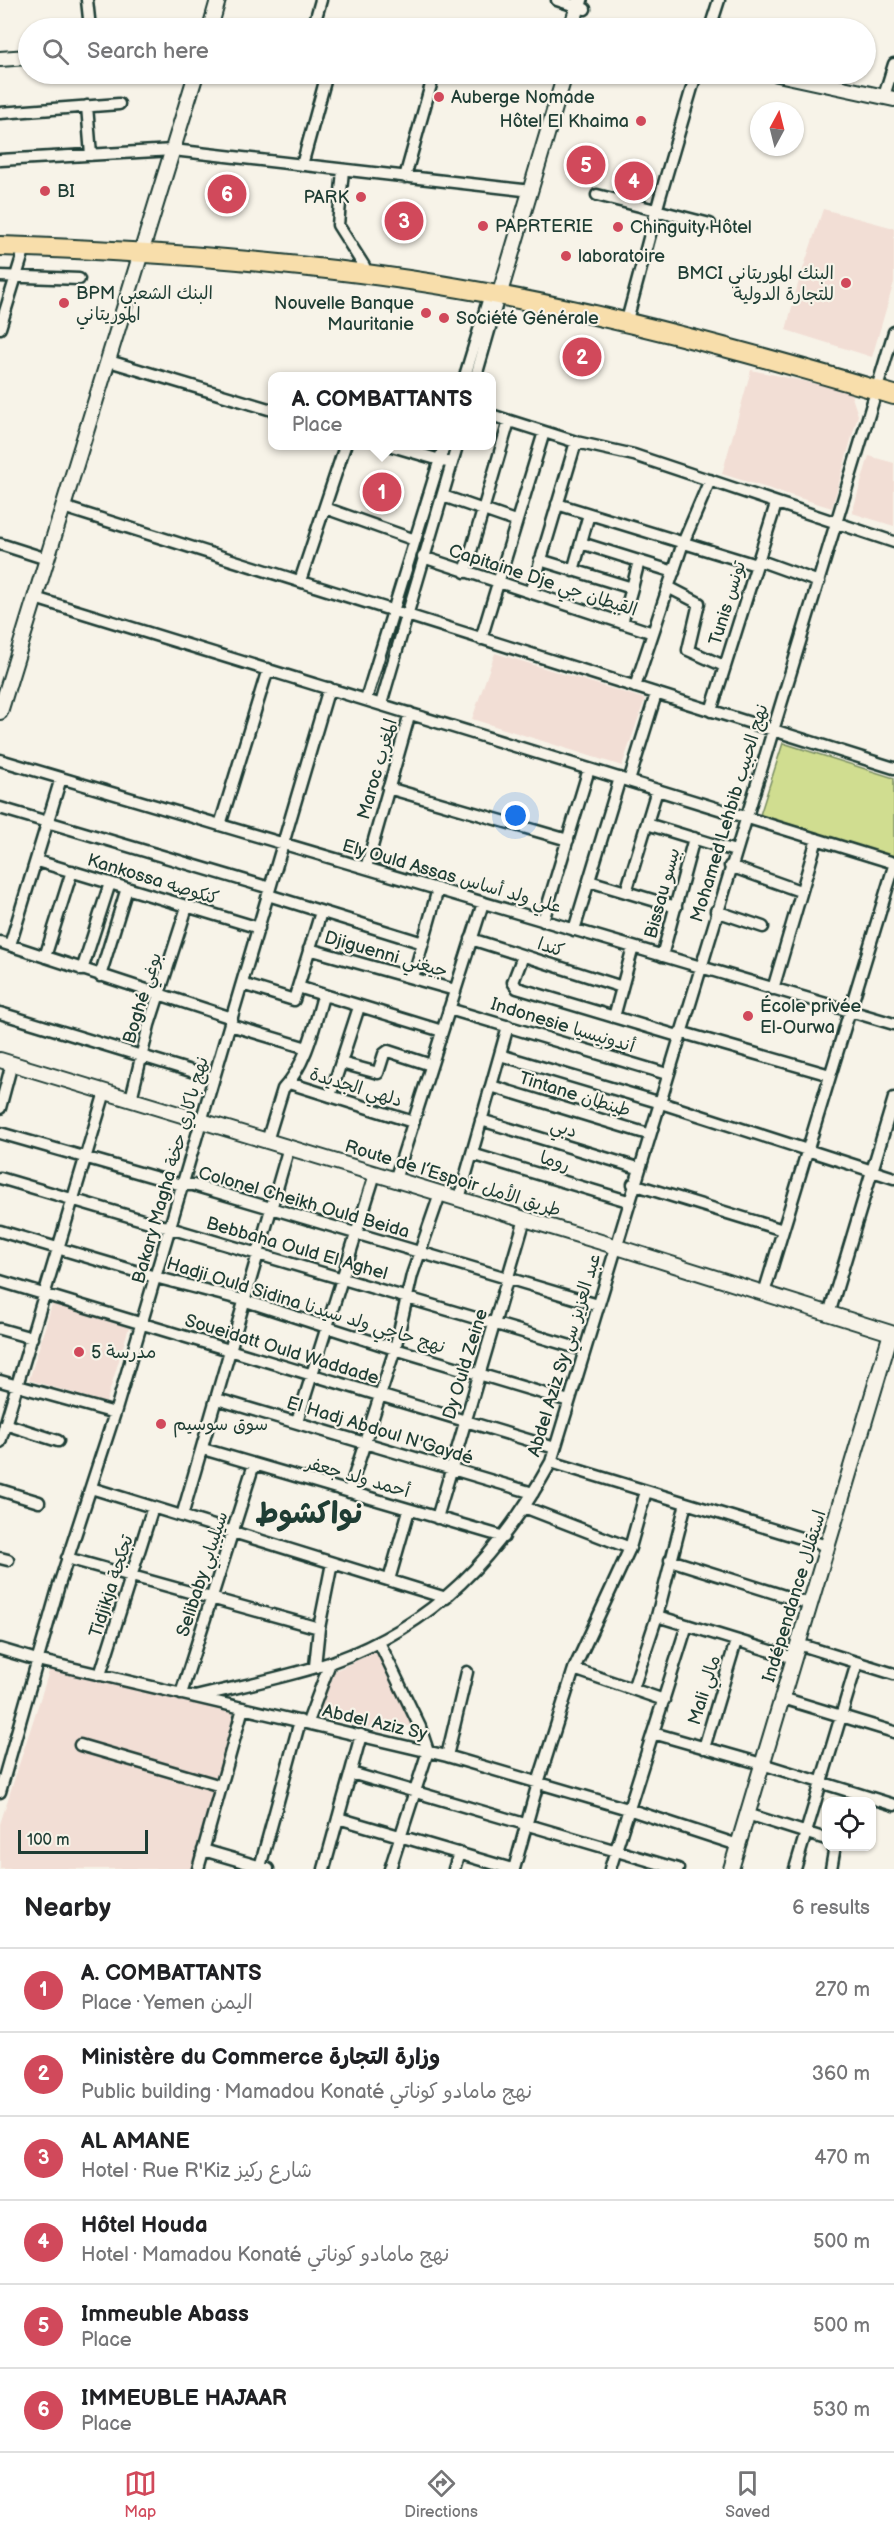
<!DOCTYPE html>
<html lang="en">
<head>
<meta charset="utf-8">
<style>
  body { margin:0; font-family:"Balsamiq Sans","Playpen Sans Arabic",sans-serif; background:#f6f6f6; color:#202124 }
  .controls { position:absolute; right:18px; bottom:18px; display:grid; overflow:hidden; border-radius:12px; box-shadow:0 2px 4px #0004 }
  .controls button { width:54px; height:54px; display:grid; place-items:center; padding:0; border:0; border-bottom:2px solid #e0e0e0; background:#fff; color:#202124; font:30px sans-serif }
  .compass { position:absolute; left:750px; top:102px; width:54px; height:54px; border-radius:50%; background:#fff; box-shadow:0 2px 4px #0004; rotate:7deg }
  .scale { position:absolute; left:18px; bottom:15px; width:130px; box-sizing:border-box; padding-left:6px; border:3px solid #1f3d34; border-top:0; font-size:16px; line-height:21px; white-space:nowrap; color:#1f3d34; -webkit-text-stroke:4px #f7f3e8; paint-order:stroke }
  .you { position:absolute; left:516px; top:816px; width:21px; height:21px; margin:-15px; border:4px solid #fff; border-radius:50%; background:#1a73e8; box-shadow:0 0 0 9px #1a73e833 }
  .badge { display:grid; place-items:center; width:39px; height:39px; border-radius:50%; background:#d1495b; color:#fff; font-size:20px; font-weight:700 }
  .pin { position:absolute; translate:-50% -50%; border:3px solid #fff; box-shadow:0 2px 6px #0006 }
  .popup { position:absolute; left:268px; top:372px; width:228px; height:78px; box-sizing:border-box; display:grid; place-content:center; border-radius:12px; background:#fff; filter:drop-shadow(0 2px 4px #0005); font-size:20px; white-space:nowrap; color:#757577 }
  .popup b { font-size:22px; color:#202124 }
  .popup::after { content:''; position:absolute; left:50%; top:100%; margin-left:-12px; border:12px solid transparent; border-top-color:#fff }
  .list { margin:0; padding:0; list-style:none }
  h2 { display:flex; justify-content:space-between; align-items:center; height:78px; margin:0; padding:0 24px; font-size:26px }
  h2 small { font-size:20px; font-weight:400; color:#757577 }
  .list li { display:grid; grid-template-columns:39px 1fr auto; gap:18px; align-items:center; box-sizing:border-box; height:84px; padding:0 24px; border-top:2px solid #e0e0e0 }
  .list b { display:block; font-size:22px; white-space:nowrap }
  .list p { margin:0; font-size:20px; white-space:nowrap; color:#757577 }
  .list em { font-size:20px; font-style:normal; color:#757577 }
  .icon { flex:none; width:33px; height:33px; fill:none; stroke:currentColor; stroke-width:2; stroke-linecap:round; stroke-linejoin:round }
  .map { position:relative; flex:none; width:894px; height:1869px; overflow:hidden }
  .search { position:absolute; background:#fff; box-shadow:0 2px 4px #0004; left:18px; right:18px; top:18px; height:66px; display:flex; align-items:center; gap:15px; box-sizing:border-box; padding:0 21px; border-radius:33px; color:#757577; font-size:22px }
  .sheet { height:582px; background:#fff }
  nav { display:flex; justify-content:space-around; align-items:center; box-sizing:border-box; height:84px; border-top:2px solid #e0e0e0; background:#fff; font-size:16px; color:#757577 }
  nav a { display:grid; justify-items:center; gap:3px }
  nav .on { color:#d1495b }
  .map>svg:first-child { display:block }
  .built { fill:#f2ded5 }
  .green { fill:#d0dd90; stroke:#788d62; stroke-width:1.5 }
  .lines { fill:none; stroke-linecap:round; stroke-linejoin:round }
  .street-casing { stroke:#1f3d34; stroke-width:15 }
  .secondary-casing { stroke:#1f3d34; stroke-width:18 }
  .highway-casing { stroke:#1f3d34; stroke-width:22 }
  .street { stroke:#f7f3e8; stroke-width:10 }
  .secondary { stroke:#f7f3e8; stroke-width:14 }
  .highway { stroke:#f8deab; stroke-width:18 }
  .poi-dot { fill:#d1495b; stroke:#f7f3e8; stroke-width:2 }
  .labels { text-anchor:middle; stroke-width:4.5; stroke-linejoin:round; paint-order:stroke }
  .poi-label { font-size:18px; fill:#1f3d34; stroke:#f7f3e8; text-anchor:start }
  .street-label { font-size:18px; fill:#1f3d34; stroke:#f7f3e8 }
  .town-label { font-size:30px; font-weight:bold; fill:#1f3d34; stroke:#f7f3e8 }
</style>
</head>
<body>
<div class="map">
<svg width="894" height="1869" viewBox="0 0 894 1869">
  <rect width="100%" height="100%" fill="#f7f3e8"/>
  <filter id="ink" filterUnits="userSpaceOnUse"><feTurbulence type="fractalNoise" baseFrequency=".0167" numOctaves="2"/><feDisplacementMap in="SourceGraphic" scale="12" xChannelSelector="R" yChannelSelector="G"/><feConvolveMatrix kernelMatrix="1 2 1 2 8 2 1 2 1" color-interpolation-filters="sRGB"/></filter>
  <g filter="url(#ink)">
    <path class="built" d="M823,209l71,19v54l-22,75 -86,-27 12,-46z
      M751,370l99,21 8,24 -26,93 -110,-34z
      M869,456l25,7v63l-42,-13z
      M495,653l150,46 -23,67 -150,-47z
      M53,1301l77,23 -24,79 -77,-23z
      M377,1651l37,76 -25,-4 -9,8 -61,-20 13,-39z
      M51,1665l183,47 -41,157h-193v-45z"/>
    <path class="green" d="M783,743l111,35v79l-134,-42z"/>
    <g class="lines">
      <g class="street-casing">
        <path id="street" d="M87,0l3,28
          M557,0l28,9
          M313,28l8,-28
          M710,28l9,-28
          M884,96l10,-32
          M87,106l4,49
          M0,113l119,-9
          M0,160l173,-10 350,40
          M302,165l25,-91
          M343,170l-5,55 26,41
          M405,177l29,-103
          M597,195l113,29
          M0,276l79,3
          M626,324l34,-127 36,-123
          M0,328l26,-84
          M109,361l163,49
          M465,376l25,-82
          M476,376l23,-80
          M491,415l85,27 58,13 260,87
          M392,446l55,16
          M443,496l72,25
          M557,504l199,61
          M63,507l831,261
          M325,508l90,32
          M581,543l93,29
          M0,544l47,15
          M423,557l230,76
          M540,560l92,28 -10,35
          M758,560l61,22
          M573,571l16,-57
          M465,572l44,-151
          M300,581l45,-135
          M668,587l31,16 -11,47 36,16
          M632,588l7,-27
          M531,593l45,-151
          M35,598l859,265
          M481,639l63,-207
          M635,687l48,-144 27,-63
          M366,699l78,-253
          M381,704l76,-258
          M711,711l65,-207
          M0,760l894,264
          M629,781l27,-87
          M388,788l180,52
          M0,808l270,80
          M647,824l88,27
          M220,825l48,-156
          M37,861l222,67
          M730,866l70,25
          M366,868l44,-155
          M589,881l87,26
          M626,892l31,-102
          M268,895l155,48
          M716,911l47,16
          M543,921l46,-152
          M574,930l46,-152
          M471,939l151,48
          M0,942l232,76
          M10,945l51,-167
          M309,949l146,41
          M523,956l-10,26 4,6 161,48
          M662,956l32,-118
          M45,957l27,-86
          M82,970l28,-87
          M100,976l27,-88
          M413,978l25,-89
          M242,984l52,16 27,-88
          M298,987l144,44
          M773,989l44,-150
          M449,1009l218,65
          M0,1013l214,65
          M614,1017l19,-70
          M230,1025l77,23
          M680,1032l150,43
          M500,1055l158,47 236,76
          M341,1063l37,10 6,-19 4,-3 43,14
          M289,1083l124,39
          M491,1086l157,48
          M330,1096l29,-89
          M131,1099l18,-74 38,-118
          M0,1108l12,-45
          M481,1120l157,48
          M0,1133l182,52h11l405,120
          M267,1141l16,-52c23,-24 31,-62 40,-93
          M472,1154l156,47
          M0,1178l584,172
          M395,1180l88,-277
          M633,1184l150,46
          M459,1199l49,-173
          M0,1231l155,46 88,23 152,49 174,52
          M0,1281l555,167
          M764,1293l130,-427
          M829,1314l65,-216
          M0,1329l32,9
          M0,1381l115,32
          M217,1399l316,94
          M297,1422l78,-248
          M5,1424l53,17
          M0,1442l105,-350
          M203,1449l301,88
          M551,1462l276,84
          M91,1488l355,110
          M0,1490l39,12
          M349,1492l46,-143 17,-74 28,-81
          M524,1507l106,41
          M182,1516l107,-369
          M437,1518l88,-299
          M0,1558l8,2
          M67,1558l252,70
          M670,1560l140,44
          M389,1580l20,-70
          M657,1616l137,42
          M379,1642l41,85 8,24 -38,118
          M798,1644l96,30
          M0,1649l37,11 410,96 181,53 110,36
          M315,1666l4,-38 13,-65
          M574,1669l90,31
          M100,1675l53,-168
          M633,1689l24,-73 29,-113
          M181,1694l73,-230
          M195,1697c45,-11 93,-20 137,-35 103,-37 167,-106 219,-200l343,-1130
          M782,1698l112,34
          M308,1722l22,-59
          M653,1733l109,31 132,41
          M80,1745l141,41
          M704,1748l32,-107
          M447,1756l20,-84
          M351,1773l327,96
          M0,1792l59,-207 56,-172 214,-725
          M747,1814l79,25
          M338,1818l174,51
          M203,1850l65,19
          M260,1867l40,-146
          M198,1869l45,-161
          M324,1869l37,-134
          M454,1869l5,-16
          M514,1869l24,-86 36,-114 56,-121 16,-57
          M610,1869l77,-244
          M795,1869l62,-206
          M831,1869l4,-23"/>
      </g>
      <g class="secondary-casing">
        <path id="secondary" d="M210,28l8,-28
          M571,28l9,-28
          M0,59l28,-2
          M778,74l116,25
          M499,296l66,-222
          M0,712l196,-638
          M0,1060l614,186 280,88
          M731,1869l160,-536"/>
      </g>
      <g class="highway-casing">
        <path id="highway" d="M0,246c154,5 307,16 459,42 147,25 292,65 435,107"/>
      </g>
      <use href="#street" class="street"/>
      <use href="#secondary" class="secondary"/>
      <use href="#highway" class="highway"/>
    </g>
  </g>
  <g class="poi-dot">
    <circle cx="439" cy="97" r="6"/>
    <circle cx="641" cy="121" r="6"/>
    <circle cx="45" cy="191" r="6"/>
    <circle cx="361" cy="197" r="6"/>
    <circle cx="483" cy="226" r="6"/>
    <circle cx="618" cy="227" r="6"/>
    <circle cx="566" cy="256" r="6"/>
    <circle cx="846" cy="283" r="6"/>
    <circle cx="64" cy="303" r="6"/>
    <circle cx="426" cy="313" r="6"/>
    <circle cx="444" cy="318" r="6"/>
    <circle cx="748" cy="1016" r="6"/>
    <circle cx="79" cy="1352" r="6"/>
    <circle cx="161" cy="1424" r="6"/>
  </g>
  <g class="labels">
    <g class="poi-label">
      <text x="451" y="103">Auberge Nomade</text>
      <text x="629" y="127" text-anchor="end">Hôtel El Khaima</text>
      <text x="57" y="197">BI</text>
      <text x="349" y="203" text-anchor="end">PARK</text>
      <text x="495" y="232">PAPRTERIE</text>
      <text x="630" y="233">Chinguity Hôtel</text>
      <text x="578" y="262">laboratoire</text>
      <text x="834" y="279" text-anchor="end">BMCI البنك الموريتاني<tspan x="834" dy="21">للتجارة الدولية</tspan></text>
      <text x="76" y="299">BPM البنك الشعبي<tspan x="76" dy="21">الموريتاني</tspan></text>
      <text x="414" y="309" text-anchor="end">Nouvelle Banque<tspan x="414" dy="21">Mauritanie</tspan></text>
      <text x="456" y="324">Société Générale</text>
      <text x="760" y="1012">École privée<tspan x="760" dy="21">El-Ourwa</tspan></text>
      <text x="91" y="1358">مدرسة 5</text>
      <text x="173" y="1430">سوق سوسيم</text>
    </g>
    <g class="street-label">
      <text transform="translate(543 580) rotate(18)" y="6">Capitaine Dje القبطان جي</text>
      <text transform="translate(727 603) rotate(-73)" y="6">Tunis تونس</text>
      <text transform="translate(377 769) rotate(-74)" y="6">Maroc المغرب</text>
      <text transform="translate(729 813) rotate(-73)" y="6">Mohamed Lehbib نهج الحبيب</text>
      <text transform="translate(452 876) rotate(16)" y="6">Ely Ould Assas علي ولد أساس</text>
      <text transform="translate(153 879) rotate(17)" y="6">Kankossa كنكوصه</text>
      <text transform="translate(662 893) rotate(-75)" y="6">Bissau بيسو</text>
      <text transform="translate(551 947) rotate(18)" y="6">كندا</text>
      <text transform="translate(386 954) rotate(16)" y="6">Djiguenni جيغني</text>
      <text transform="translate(142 998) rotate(-73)" y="6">Boghé بوغي</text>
      <text transform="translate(563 1025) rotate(17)" y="6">Indonesie أندونيسيا</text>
      <text transform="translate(356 1087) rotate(17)" y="6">دلهي الجديدة</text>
      <text transform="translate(575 1094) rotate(17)" y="6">Tintane طينطان</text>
      <text transform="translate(564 1128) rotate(17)" y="6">دبي</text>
      <text transform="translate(555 1161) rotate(17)" y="6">روما</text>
      <text transform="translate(170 1170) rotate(-74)" y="6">Bakary Magha نهج باكاري حخة</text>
      <text transform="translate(453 1178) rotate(17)" y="6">Route de l’Espoir طريق الأمل</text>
      <text transform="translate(304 1202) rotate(16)" y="6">Colonel Cheikh Ould Beida</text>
      <text transform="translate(297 1248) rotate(16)" y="6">Bebbaha Ould El Aghel</text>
      <text transform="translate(306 1305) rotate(17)" y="6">Hadji Ould Sidina نهج حاجي ولد سيدنا</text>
      <text transform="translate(282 1349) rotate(17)" y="6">Soueidatt Ould Waddade</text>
      <text transform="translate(564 1355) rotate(-73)" y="6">Abdel Aziz Sy عبد العزيز سي</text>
      <text transform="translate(465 1364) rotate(-73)" y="6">Dy Ould Zeine</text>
      <text transform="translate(380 1430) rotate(17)" y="6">El Hadj Abdoul N'Gaydé</text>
      <text transform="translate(358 1477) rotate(16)" y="6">أحمد ولد جعفر</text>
      <text transform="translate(202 1574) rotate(-72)" y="6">Selibaby سيليبابي</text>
      <text transform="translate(111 1586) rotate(-72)" y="6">Tidjikja تجكجة</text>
      <text transform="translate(794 1596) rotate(-73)" y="6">Indépendance استقلال</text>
      <text transform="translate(704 1690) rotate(-73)" y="6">Mali مالي</text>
      <text transform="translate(375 1722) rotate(13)" y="6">Abdel Aziz Sy</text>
    </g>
    <g class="town-label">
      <text x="310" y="1523">نواكشوط</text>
    </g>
  </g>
</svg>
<div class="controls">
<button><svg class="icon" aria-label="locate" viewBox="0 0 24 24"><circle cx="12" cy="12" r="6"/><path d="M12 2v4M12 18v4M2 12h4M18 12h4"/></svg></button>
</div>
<svg class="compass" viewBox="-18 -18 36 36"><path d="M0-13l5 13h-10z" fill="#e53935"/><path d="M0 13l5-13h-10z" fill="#757577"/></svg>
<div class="scale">100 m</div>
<div class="you"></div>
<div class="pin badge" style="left:382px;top:492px">1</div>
<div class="popup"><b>A. COMBATTANTS</b>Place</div>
<div class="pin badge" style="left:582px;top:357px">2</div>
<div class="pin badge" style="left:404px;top:221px">3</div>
<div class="pin badge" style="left:634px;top:181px">4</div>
<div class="pin badge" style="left:586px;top:165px">5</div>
<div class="pin badge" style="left:227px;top:194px">6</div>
<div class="search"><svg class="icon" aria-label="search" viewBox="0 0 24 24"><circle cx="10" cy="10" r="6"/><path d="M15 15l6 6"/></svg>Search here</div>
</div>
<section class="sheet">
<h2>Nearby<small>6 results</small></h2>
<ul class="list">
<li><span class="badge">1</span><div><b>A. COMBATTANTS</b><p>Place · Yemen اليمن</p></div><em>270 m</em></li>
<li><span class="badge">2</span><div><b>Ministère du Commerce وزارة التجارة</b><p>Public building · Mamadou Konaté نهج مامادو كوناتي</p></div><em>360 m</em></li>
<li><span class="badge">3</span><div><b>AL AMANE</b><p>Hotel · Rue R'Kiz شارع ركيز</p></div><em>470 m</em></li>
<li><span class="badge">4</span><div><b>Hôtel Houda</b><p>Hotel · Mamadou Konaté نهج مامادو كوناتي</p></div><em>500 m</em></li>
<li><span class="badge">5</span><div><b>Immeuble Abass</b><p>Place</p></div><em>500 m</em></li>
<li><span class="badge">6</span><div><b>IMMEUBLE HAJAAR</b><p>Place</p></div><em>530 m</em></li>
</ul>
</section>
<nav>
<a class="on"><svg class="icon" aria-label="map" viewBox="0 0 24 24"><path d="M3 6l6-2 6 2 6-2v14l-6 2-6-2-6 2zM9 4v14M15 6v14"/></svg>Map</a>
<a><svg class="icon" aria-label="directions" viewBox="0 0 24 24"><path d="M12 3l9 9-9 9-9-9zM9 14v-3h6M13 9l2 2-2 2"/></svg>Directions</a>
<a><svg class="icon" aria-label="saved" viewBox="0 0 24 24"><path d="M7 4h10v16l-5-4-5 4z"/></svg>Saved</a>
</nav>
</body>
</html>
